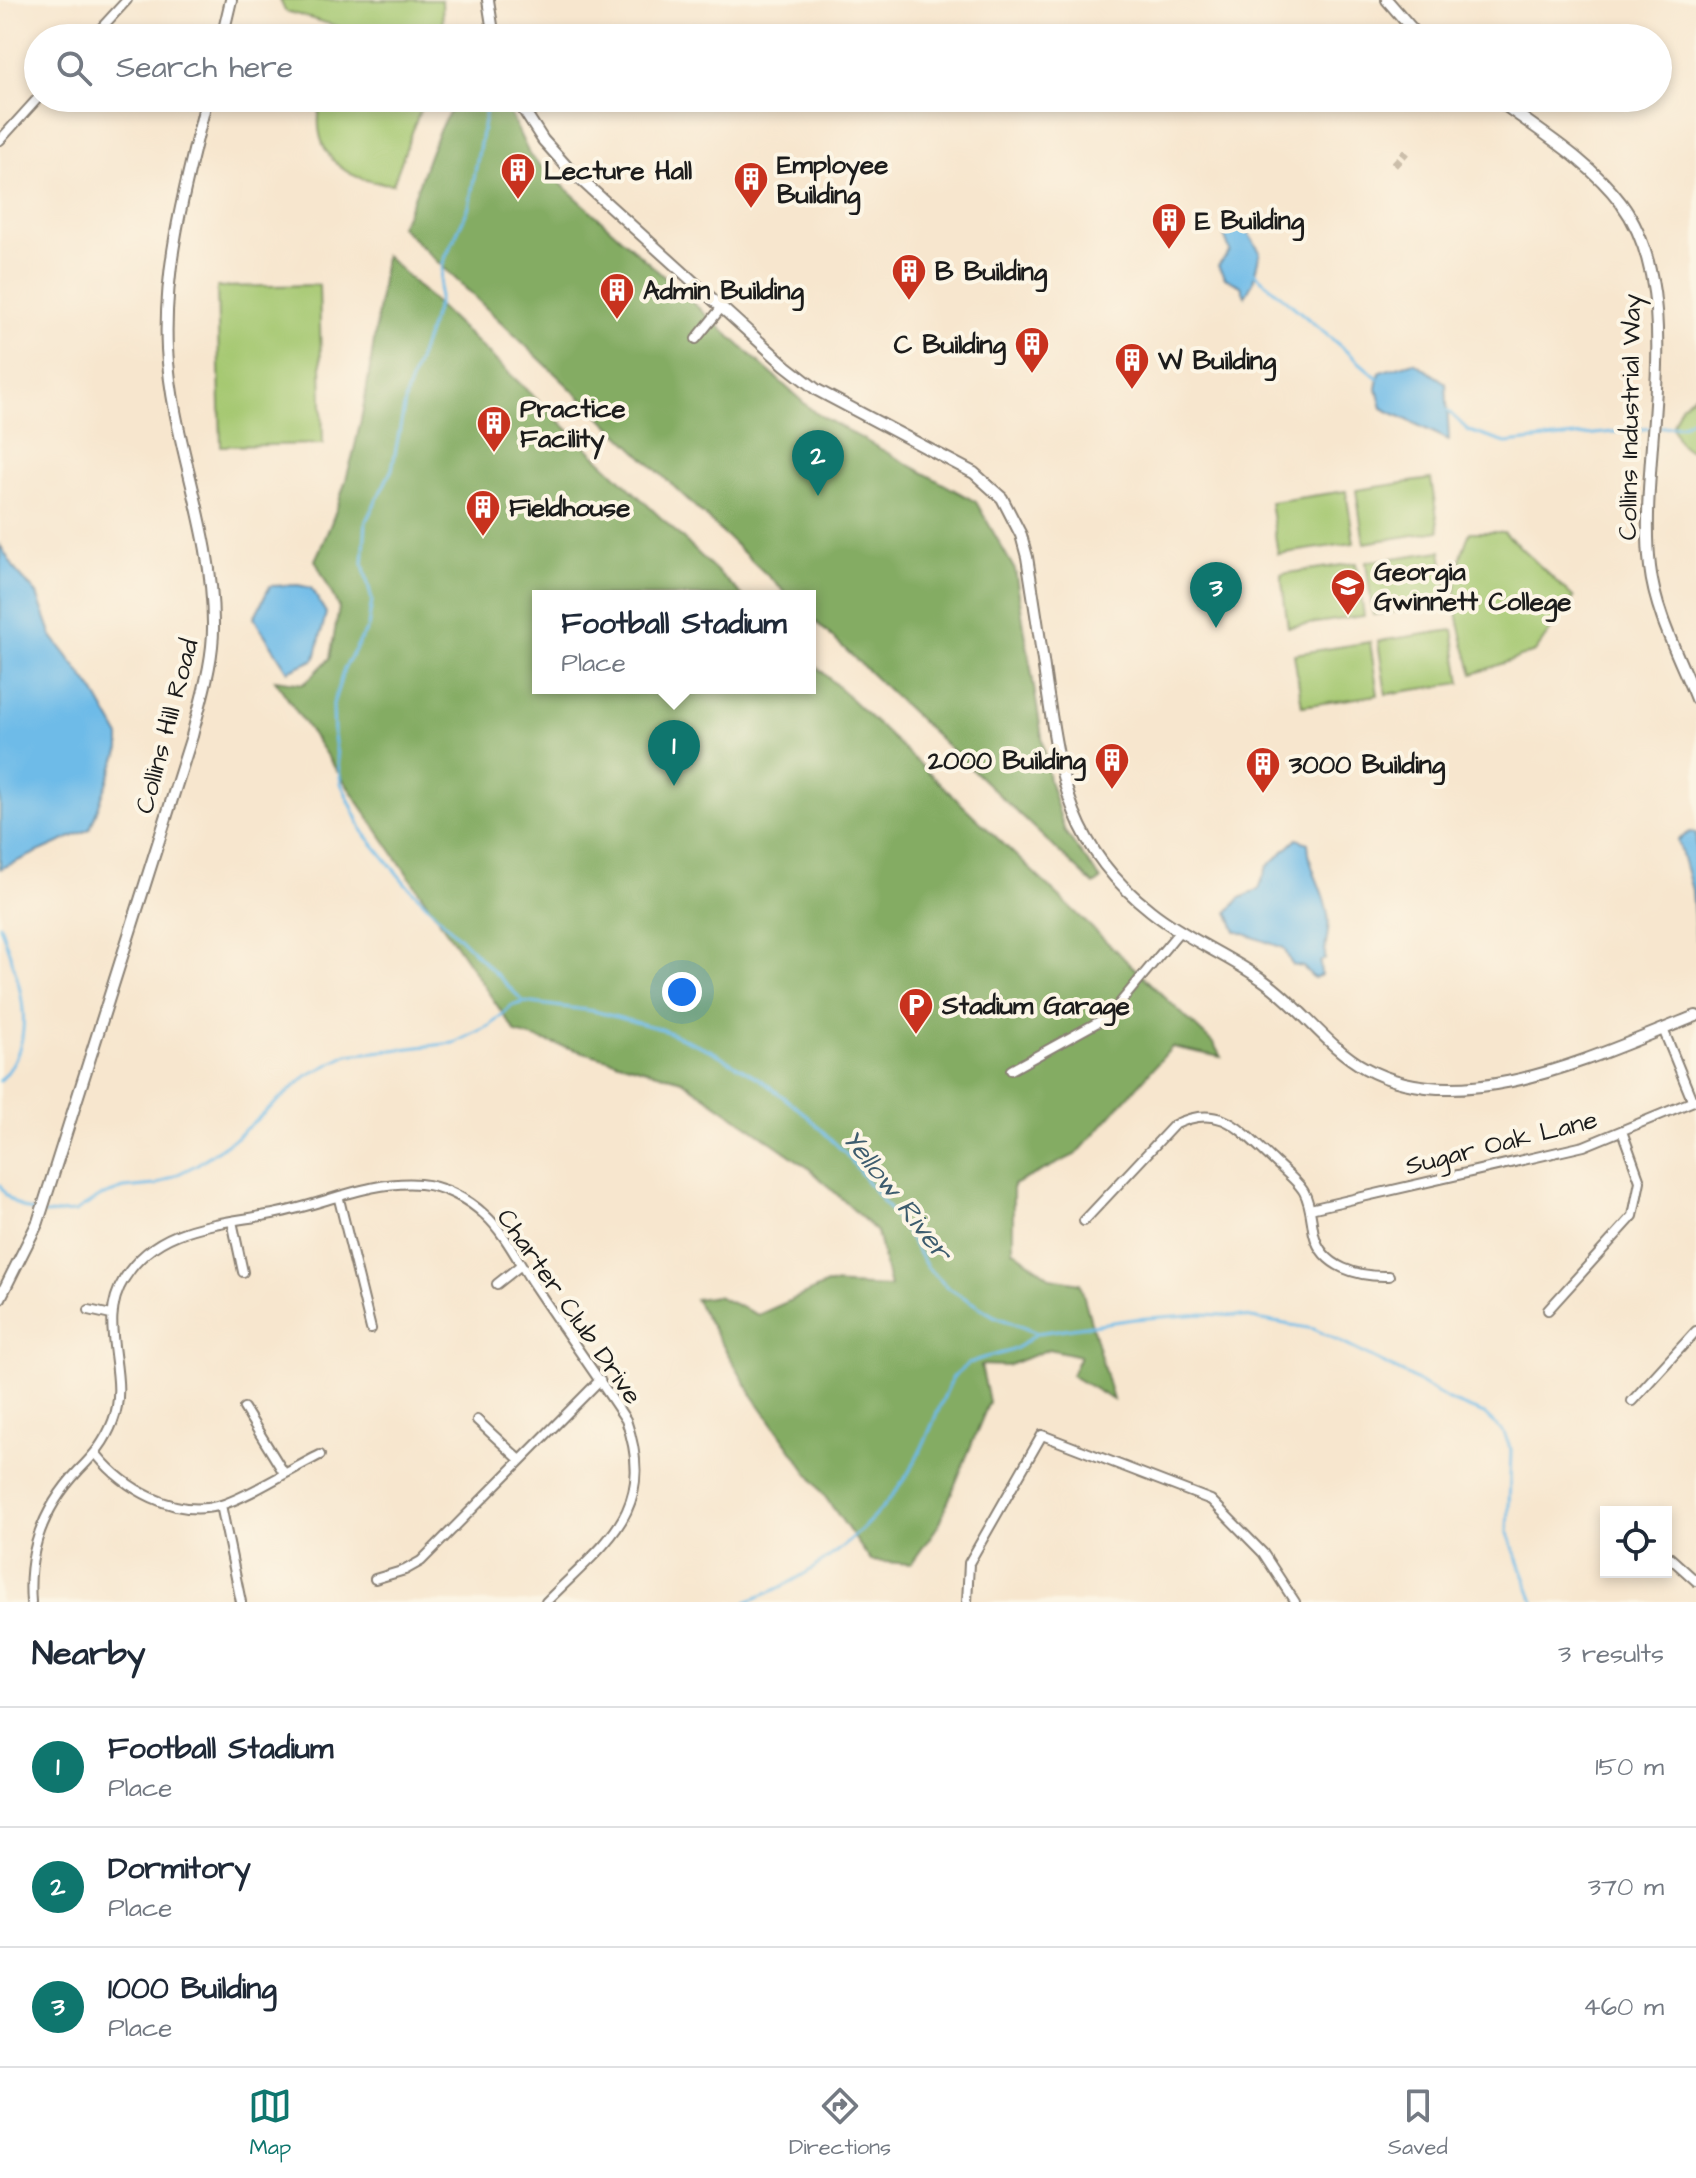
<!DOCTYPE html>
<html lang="en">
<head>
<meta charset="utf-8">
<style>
  body { margin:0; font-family:"Architects Daughter",sans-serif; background:#f2f2f3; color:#1f2937 }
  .controls { position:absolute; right:24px; bottom:24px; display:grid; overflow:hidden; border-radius:0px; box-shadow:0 4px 12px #0003 }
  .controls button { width:72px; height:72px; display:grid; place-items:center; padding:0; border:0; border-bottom:2px solid #e0e1e3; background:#fff; color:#1f2937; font:40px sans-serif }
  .you { position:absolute; left:682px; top:992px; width:28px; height:28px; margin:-20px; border:6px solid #fff; border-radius:50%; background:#1a73e8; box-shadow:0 0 0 12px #1a73e833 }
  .badge { display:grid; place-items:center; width:52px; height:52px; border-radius:50%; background:#0f766e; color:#fff; font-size:26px; font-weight:700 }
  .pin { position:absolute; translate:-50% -66px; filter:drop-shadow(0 2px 4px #0008) }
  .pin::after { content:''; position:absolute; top:42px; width:28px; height:24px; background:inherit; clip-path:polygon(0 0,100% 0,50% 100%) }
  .popup { position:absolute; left:532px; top:590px; width:284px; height:104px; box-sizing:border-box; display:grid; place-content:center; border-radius:0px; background:#fff; filter:drop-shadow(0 2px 6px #0005); font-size:26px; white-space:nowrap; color:#747a83 }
  .popup b { font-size:30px; color:#1f2937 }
  .popup::after { content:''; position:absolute; left:50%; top:100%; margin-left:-16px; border:16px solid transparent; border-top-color:#fff }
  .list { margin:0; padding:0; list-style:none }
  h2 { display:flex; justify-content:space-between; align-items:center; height:104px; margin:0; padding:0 32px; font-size:34px }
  h2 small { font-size:26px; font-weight:400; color:#747a83 }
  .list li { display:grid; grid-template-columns:52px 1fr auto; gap:24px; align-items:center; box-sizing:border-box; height:120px; padding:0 32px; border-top:2px solid #e0e1e3 }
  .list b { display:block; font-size:30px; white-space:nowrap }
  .list p { margin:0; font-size:26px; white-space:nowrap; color:#747a83 }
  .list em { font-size:26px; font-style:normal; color:#747a83 }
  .icon { flex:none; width:44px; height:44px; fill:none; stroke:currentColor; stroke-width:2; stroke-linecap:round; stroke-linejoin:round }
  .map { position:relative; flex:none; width:1696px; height:1602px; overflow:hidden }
  .search { position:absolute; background:#fff; box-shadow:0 4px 12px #0003; left:24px; right:24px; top:24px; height:88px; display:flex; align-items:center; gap:20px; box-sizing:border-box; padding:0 28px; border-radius:44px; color:#747a83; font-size:30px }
  .sheet { height:464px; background:#fff }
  nav { display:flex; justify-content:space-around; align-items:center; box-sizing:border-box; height:112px; border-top:2px solid #e0e1e3; background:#fff; font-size:22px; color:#747a83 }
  nav a { display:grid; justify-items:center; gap:4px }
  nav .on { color:#0f766e }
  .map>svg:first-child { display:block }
  .green { fill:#a5c871; stroke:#607246; stroke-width:2 }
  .forest { fill:#84ac63; stroke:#506440; stroke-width:2 }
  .water { fill:#6ebbe8; stroke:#456c82; stroke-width:2 }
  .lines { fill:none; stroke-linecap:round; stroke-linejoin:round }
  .stream { stroke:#6ebbe8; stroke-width:3 }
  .minor-tunnel { stroke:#cbbeaa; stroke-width:8; stroke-dasharray:8 4; stroke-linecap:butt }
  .minor-casing { stroke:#8a8175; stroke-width:12 }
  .tertiary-casing { stroke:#8a8175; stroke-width:14 }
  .minor { stroke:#fff; stroke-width:8 }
  .tertiary { stroke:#fff; stroke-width:10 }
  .labels { text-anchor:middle; stroke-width:8; stroke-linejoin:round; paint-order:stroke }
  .poi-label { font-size:26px; font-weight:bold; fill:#1c1c1c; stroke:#fcf5e5; text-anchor:start }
  .street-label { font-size:26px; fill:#1c1c1c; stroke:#fcf5e5 }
  .water-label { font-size:28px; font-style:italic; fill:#3d5c6e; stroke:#fcf5e5 }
</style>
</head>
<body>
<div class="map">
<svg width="1696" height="1602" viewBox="0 0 1696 1602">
  <rect width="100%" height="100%" fill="#fcf5e5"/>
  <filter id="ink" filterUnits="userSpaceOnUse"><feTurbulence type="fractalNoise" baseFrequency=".0125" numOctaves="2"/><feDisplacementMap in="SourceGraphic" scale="16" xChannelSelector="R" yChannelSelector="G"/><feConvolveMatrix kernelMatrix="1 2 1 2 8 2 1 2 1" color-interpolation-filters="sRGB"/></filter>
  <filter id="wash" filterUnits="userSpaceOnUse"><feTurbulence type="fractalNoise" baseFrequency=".006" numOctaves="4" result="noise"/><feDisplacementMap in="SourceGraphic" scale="32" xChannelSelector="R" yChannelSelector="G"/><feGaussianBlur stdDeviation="1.8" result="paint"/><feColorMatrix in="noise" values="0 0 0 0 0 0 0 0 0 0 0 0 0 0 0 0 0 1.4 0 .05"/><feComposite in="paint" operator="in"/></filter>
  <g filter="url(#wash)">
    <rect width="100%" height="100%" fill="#f7e6ce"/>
    <path class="green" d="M280,0h162l1,35 -66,3 -92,-27z
      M322,98h97l3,7 -29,79c-51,-2 -85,-33 -71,-86z
      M319,285l4,159 -102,2 -4,-159z
      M1696,393v59c-15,-2 -20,-13 -24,-26l9,-21z
      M1431,479l8,52 -75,12 -8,-53z
      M1346,491l8,52 -76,11 -8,-52z
      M1470,532h34l70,66 -39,54 -62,22c-17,-58 -27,-85 -3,-142z
      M1441,551l8,53 -76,11 -7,-53z
      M1356,563l8,53 -76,11 -7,-53z
      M1453,630l8,53 -75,11 -8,-53z
      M1370,642l8,53 -76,11 -8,-52z"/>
    <path class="forest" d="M473,98h26l6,5 25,53 284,256 162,90 39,68 34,210 16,52 36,48 -7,5 -284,-269v-20h-21l-389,-370c20,-31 32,-99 56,-121 3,-3 12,-5 17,-7z
      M385,255l358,341h-205v92h272v-28l404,384 7,13 -49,-10 -95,107 -64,31v65l38,28 29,5 33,117 -42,-25 9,-19 -31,-7 -42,17 -26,-1 8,37 -51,124 -27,38 -40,-3 -118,-165 -58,-97 22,-3 41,19 69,-31 63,3 -13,-55 -67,-63 -128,-89 -166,-47 -241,-353 29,4 26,-26 9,-50 -24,-48c47,-96 57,-200 70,-305z"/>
    <path class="water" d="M1227,211l9,3 24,38 -7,30 -8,14 -4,-10 -16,-8 -7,-12 12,-15 -6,-16 -1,-22z
      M1414,362l32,21 3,57 -67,-32 -5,-19 3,-17z
      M0,545l16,26 21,23 15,42 42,55 26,46v12l-30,80 -90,40z
      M298,585l13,3 15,25 -11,46 -27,12 -34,-53 16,-32z
      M1690,832l6,1v107l-4,-50 -14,-50z
      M1297,839l11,4c1,29 15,42 20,72 3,13 -4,29 -3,44l-5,3 1,13 -7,3 -11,-11 -11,-2 -8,-17 -48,-17 -8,-19 11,-13 20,-10 8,-22z"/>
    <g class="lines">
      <path class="stream" d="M523,38l3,-5
        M488,98l-19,109 -26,56 -5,41 -31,88 -15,77 -26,52 -3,43 9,36 -4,27 -24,42 -11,35 1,32 7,47 23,50 41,50 119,119
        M1254,273l125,106
        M1447,410l22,21 37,12 176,-18 14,-9
        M0,925c17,51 43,110 0,156
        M0,1185c7,16 21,23 37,28
        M44,1214l31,-2 26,-16 23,-8 32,-3 40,-20 38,-26 74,-64 40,-20 106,-12 37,-18 20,-19 13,-4 70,9 67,18 51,22 48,28 44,34 42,41 59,76 22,37 20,20 47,29 43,17 97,-14 69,-5 37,2 74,13 95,47 39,24 36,14 20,19 7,17 -3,83 26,69
        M746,1602c64,-23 121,-68 159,-124 20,-30 32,-68 48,-101 16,-17 28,-19 50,-24 13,-3 24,-12 34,-20"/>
    </g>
  </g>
  <g filter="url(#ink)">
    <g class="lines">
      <path class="minor-tunnel" d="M1394,165l12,-13"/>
      <g class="minor-casing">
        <path id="minor" d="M92,38l35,-38
          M0,140l38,-42
          M696,339l26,-32
          M1663,1029l29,71
          M1011,1070l98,-54 70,-84
          M339,1199l32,130
          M1310,1209l274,-63 112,-46
          M232,1221l11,51
          M1084,1221l90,-96c47,-24 67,6 100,36 9,9 24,20 30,31 7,13 7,28 10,42 8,34 45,43 75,42
          M497,1284l24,-19
          M89,1310l22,5
          M1548,1310l85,-94 7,-35 -18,-50
          M1632,1401l64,-70
          M244,1408l40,65
          M477,1420l42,39
          M97,1455c27,33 78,64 124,50 29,-9 70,-36 99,-50
          M221,1505l20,97
          M1666,1554l30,27
          M375,1579l30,-9 16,-9 179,-181
          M31,1602c-4,-51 12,-94 48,-132 15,-15 26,-28 34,-49 18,-47 -18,-96 11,-142 32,-52 88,-54 143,-64 52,-8 100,-35 153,-31 24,2 48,15 65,31 20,18 34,48 49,70 30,45 62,89 92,135 32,92 -21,122 -80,182
          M967,1602l2,-39 73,-128 169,65 52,53 32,49"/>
      </g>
      <g class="tertiary-casing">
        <path id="tertiary" d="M488,0l6,38
          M1387,0l33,38
          M222,38l9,-38
          M516,98l27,42 26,29 216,196 32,25 157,83 28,25 19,37 6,22c7,44 14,88 20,132 14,93 24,160 104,222 35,28 77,44 113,70 36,25 63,66 101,87 99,55 237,-16 331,-52
          M1495,98c42,32 94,62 126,105 69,93 16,255 29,364 5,46 29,90 46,132
          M0,1298l38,-76 154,-486c9,-37 22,-75 21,-113 0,-94 -41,-182 -46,-274 -4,-85 20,-170 40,-251"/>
      </g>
      <use href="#minor" class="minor"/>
      <use href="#tertiary" class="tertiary"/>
    </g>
  </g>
  <defs>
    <g id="building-pin" transform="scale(1.8)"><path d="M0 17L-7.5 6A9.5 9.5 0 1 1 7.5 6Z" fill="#c8321e" stroke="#fcf5e5"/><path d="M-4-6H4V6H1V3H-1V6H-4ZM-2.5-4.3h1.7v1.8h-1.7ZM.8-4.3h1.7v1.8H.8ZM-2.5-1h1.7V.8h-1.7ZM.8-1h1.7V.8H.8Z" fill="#fff"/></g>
    <g id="university-pin" transform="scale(1.8)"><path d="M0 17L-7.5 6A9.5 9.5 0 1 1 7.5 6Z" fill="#c8321e" stroke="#fcf5e5"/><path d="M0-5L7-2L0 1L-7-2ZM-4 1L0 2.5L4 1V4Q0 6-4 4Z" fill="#fff"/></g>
    <g id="parking-pin" transform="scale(1.8)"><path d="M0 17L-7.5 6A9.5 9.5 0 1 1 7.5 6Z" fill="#c8321e" stroke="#fcf5e5"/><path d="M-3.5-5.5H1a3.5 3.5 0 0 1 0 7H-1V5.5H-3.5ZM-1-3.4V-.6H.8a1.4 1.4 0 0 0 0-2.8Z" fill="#fff"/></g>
  </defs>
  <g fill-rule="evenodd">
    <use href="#building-pin" x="518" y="170"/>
    <use href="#building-pin" x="751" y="179"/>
    <use href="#building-pin" x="1169" y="220"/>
    <use href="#building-pin" x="909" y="271"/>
    <use href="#building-pin" x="617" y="290"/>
    <use href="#building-pin" x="1032" y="344"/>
    <use href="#building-pin" x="1132" y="360"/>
    <use href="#building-pin" x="494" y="423"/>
    <use href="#building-pin" x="483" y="507"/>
    <use href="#university-pin" x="1348" y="586"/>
    <use href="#building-pin" x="1112" y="760"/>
    <use href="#building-pin" x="1263" y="764"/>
    <use href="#parking-pin" x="916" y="1005"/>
  </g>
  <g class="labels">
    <g class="poi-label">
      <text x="777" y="173">Employee<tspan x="777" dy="30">Building</tspan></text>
      <text x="544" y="179">Lecture Hall</text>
      <text x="1195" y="229">E Building</text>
      <text x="935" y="280">B Building</text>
      <text x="643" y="299">Admin Building</text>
      <text x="1006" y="353" text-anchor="end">C Building</text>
      <text x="1158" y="369">W Building</text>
      <text x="520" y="417">Practice<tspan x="520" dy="30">Facility</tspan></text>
      <text x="509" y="516">Fieldhouse</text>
      <text x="1374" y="580">Georgia<tspan x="1374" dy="30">Gwinnett College</tspan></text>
      <text x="1086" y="769" text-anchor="end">2000 Building</text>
      <text x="1289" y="773">3000 Building</text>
      <text x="942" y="1014">Stadium Garage</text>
    </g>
    <g class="street-label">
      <text transform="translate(1629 417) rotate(-89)" y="9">Collins Industrial Way</text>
      <text transform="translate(166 726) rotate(-75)" y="9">Collins Hill Road</text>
      <text transform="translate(1501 1142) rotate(-14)" y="9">Sugar Oak Lane</text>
      <text transform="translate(570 1306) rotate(55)" y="9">Charter Club Drive</text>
    </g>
    <g class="water-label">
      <text transform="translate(898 1194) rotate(52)" y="10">Yellow River</text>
    </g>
  </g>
</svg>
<div class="controls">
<button><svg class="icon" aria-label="locate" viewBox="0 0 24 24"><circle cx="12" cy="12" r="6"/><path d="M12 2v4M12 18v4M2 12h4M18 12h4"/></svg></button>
</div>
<div class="you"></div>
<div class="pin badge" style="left:674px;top:786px">1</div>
<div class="popup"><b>Football Stadium</b>Place</div>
<div class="pin badge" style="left:818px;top:496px">2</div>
<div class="pin badge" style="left:1216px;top:628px">3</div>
<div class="search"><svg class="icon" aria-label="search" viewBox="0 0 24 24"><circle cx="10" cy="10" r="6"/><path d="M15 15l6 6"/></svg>Search here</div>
</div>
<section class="sheet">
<h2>Nearby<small>3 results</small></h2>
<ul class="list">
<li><span class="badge">1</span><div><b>Football Stadium</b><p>Place</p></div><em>150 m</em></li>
<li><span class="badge">2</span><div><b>Dormitory</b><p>Place</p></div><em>370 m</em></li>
<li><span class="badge">3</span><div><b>1000 Building</b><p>Place</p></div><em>460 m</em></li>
</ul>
</section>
<nav>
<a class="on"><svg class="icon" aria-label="map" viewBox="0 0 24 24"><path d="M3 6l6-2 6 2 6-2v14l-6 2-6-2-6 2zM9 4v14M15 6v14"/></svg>Map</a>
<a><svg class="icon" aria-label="directions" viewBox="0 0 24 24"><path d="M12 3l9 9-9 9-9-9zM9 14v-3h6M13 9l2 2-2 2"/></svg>Directions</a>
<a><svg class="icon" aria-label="saved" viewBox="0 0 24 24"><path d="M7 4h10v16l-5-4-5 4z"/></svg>Saved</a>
</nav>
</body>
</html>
